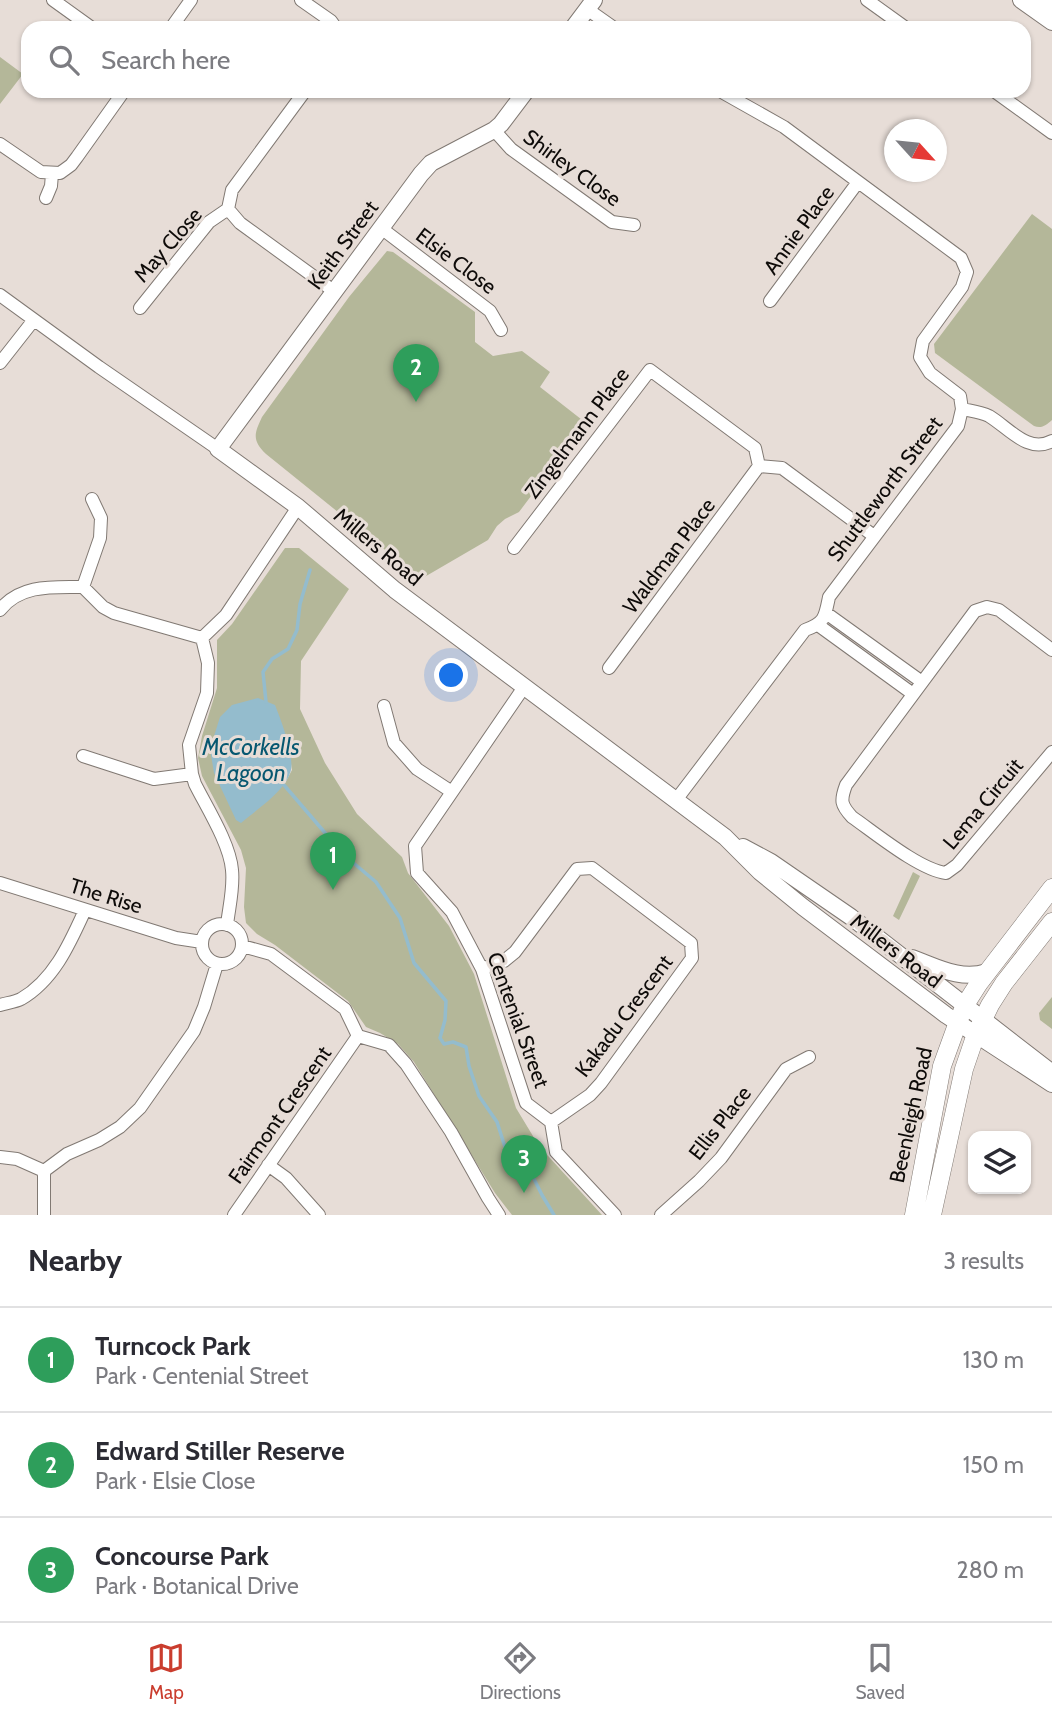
<!DOCTYPE html>
<html lang="en">
<head>
<meta charset="utf-8">
<style>
  body { margin:0; font-family:Cabin,sans-serif; background:#f2f2f3; color:#2b2b33 }
  .controls { position:absolute; right:21px; bottom:21px; display:grid; overflow:hidden; border-radius:14px; box-shadow:0 2px 5px #0004 }
  .controls button { width:63px; height:63px; display:grid; place-items:center; padding:0; border:0; border-bottom:2px solid #e1e1e2; background:#fff; color:#2b2b33; font:35px sans-serif }
  .compass { position:absolute; left:884px; top:119px; width:63px; height:63px; border-radius:50%; background:#fff; box-shadow:0 2px 5px #0004; rotate:117deg }
  .you { position:absolute; left:452px; top:676px; width:24px; height:24px; margin:-18px; border:5px solid #fff; border-radius:50%; background:#1a73e8; box-shadow:0 0 0 10px #1a73e833 }
  .badge { display:grid; place-items:center; width:46px; height:46px; border-radius:50%; background:#ca3d2e; color:#fff; font-size:23px; font-weight:700 }
  .pin { position:absolute; translate:-50% -58px; filter:drop-shadow(0 2px 4px #0008) }
  .pin::after { content:''; position:absolute; top:37px; width:24px; height:21px; background:inherit; clip-path:polygon(0 0,100% 0,50% 100%) }
  .list { margin:0; padding:0; list-style:none }
  h2 { display:flex; justify-content:space-between; align-items:center; height:91px; margin:0; padding:0 28px; font-size:30px }
  h2 small { font-size:23px; font-weight:400; color:#7c7c81 }
  .list li { display:grid; grid-template-columns:46px 1fr auto; gap:21px; align-items:center; box-sizing:border-box; height:105px; padding:0 28px; border-top:2px solid #e1e1e2 }
  .list b { display:block; font-size:26px; white-space:nowrap }
  .list p { margin:0; font-size:23px; white-space:nowrap; color:#7c7c81 }
  .list em { font-size:23px; font-style:normal; color:#7c7c81 }
  .icon { flex:none; width:38px; height:38px; fill:none; stroke:currentColor; stroke-width:2; stroke-linecap:round; stroke-linejoin:round }
  .map { position:relative; flex:none; width:1052px; height:1215px; overflow:hidden }
  .search { position:absolute; background:#fff; box-shadow:0 2px 5px #0004; left:21px; right:21px; top:21px; height:77px; display:flex; align-items:center; gap:18px; box-sizing:border-box; padding:0 24px; border-radius:21px; color:#7c7c81; font-size:26px }
  .sheet { height:406px; background:#fff }
  nav { display:flex; justify-content:space-around; align-items:center; box-sizing:border-box; height:98px; border-top:2px solid #e1e1e2; background:#fff; font-size:19px; color:#7c7c81 }
  nav a { display:grid; justify-items:center; gap:4px }
  nav .on { color:#ca3d2e }
  .map>svg:first-child { display:block }
  .green { fill:#b4b799; fill-rule:evenodd }
  .water { fill:#94bccd }
  .lines { fill:none; stroke-linecap:round; stroke-linejoin:round }
  .stream { stroke:#94bccd; stroke-width:3.5 }
  .minor-casing { stroke:#817973; stroke-width:14 }
  .tertiary-casing { stroke:#817973; stroke-width:18 }
  .secondary-casing { stroke:#817973; stroke-width:19 }
  .minor { stroke:#fff; stroke-width:12 }
  .tertiary { stroke:#fff; stroke-width:16 }
  .secondary { stroke:#fff; stroke-width:18 }
  .labels { text-anchor:middle; stroke-width:6; stroke-linejoin:round; paint-order:stroke }
  .street-label { font-size:21px; fill:#0e0b09; stroke:#e7ddd7 }
  .water-label { font-size:23px; font-style:italic; fill:#065770; stroke:#e7ddd7 }
</style>
</head>
<body>
<div class="map">
<svg width="1052" height="1215" viewBox="0 0 1052 1215">
  <rect width="100%" height="100%" fill="#e7ddd7"/>
  <path class="green" d="M0,57l23,17 -23,30z
    M1032,214l20,15v191c-6,5 -10,9 -18,6l-99,-73 -1,-9z
    M387,251l6,1 82,60v30l18,14 29,-5 28,21 -10,15 46,36 -67,89 -14,7 -8,7 -9,14 -67,39 -155,-125c-14,-14 -12,-20 -4,-37l87,-120z
    M285,548h14l50,41 -48,72 -1,48 25,54 32,51 45,43 6,16 41,53 25,48 42,134 23,38 63,69h-90l-17,-22 -81,-131 -16,-18 -18,-11 -14,-6 -18,-26 -73,-56 -18,-11 -11,-11 -2,-16 2,-39 -5,-18 -39,-74 -4,-18 4,-22 15,-48v-48l15,-16zM286,733l6,37 -8,15z
    M913,872l7,4 -21,44 -6,-4z
    M1052,997v32l-12,-9 -1,-7z"/>
  <path class="water" d="M258,698l17,7c6,15 21,54 15,68 -6,19 -34,37 -49,50l-5,-3 -22,-47 -4,-24 10,-32 12,-12z"/>
  <g class="lines">
    <path class="stream" d="M266,702l-3,-30 9,-13 16,-10 9,-19 3,-26 10,-34
      M284,785l60,70 32,27 24,36 14,45 32,38 -1,19 -5,18 4,6 9,-2 13,5 3,19 10,30 18,26 8,25 24,22 13,26 12,20"/>
    <g class="minor-casing">
      <path id="minor" d="M53,0l39,28
        M301,0l30,21 5,7
        M867,0l39,28
        M587,9l27,19
        M171,28l20,-28
        M305,91l-73,99 -4,19 12,14 95,69
        M994,91l58,42
        M494,130l17,19 101,73 22,3
        M0,144l41,28 19,1 11,-8 6,-8 47,-66
        M46,198l5,-12 1,-12
        M381,228l109,83 11,19
        M0,295l99,72 119,82
        M770,301l88,-119
        M140,308l69,-86 19,-13
        M0,363l33,-42
        M962,409c9,2 19,3 27,7 20,12 39,38 63,25
        M514,548l136,-178 105,78 4,18 23,2 92,68
        M83,587l17,-49 1,-20 -9,-19
        M0,610c20,-26 53,-23 83,-23l20,20 11,6 88,25
        M826,613l96,69
        M818,625l95,69
        M1052,650l-53,-40 -12,-3 -12,4 -129,174c-6,16 -5,20 6,32 23,16 68,53 94,56l11,-8 95,-113
        M609,668l150,-202
        M524,687l-109,159 2,27 35,39 30,57 44,134 25,19 5,30 59,63
        M384,706l10,37 23,26 35,23
        M83,756l71,23 38,-5
        M676,800l129,-170c20,-7 20,-13 24,-33l129,-171 4,-17 -2,-13 -30,-23 -10,-16 3,-16 39,-54 5,-15 -6,-14 -177,-131 -64,-36
        M0,883l176,55 26,4
        M202 944a20 20 0 1 1 40 0a20 20 0 1 1-40 0Z
        M227,925c2,-18 7,-37 5,-55 -2,-26 -25,-62 -37,-86l-3,-10 -3,-29 18,-52 1,-30 -6,-25 24,-23 72,-108
        M242,946l29,8 74,55 13,27 31,9 17,19 45,68 37,66 11,17
        M482,969l22,-8 11,-9 62,-83 15,-1 99,75 1,15 -91,125 -11,12 -39,27
        M0,1005c7,-2 15,-3 21,-6 33,-19 49,-56 64,-89
        M0,1157l17,2 27,12 23,-17 32,-14 21,-13 20,-19 54,-77 10,-24 13,-43
        M268,1165l18,13 33,37
        M44,1171v44
        M234,1215l124,-179
        M661,1215l38,-34 22,-23 65,-89 23,-12"/>
    </g>
    <g class="tertiary-casing">
      <path id="tertiary" d="M1021,0l31,22
        M1043,0l9,6
        M573,28l21,-28
        M526,91l-25,33 -7,6 -63,33 -10,11 -203,275 80,58 97,83 330,247 35,35 43,35 143,108 106,69
        M743,847l28,15 80,55 201,156
        M912,958c25,9 49,23 75,14"/>
    </g>
    <g class="secondary-casing">
      <path id="secondary" d="M914,1215l28,-149 16,-44 7,-17 14,-22 73,-95
        M932,1215l32,-146 12,-35 14,-29 14,-22 48,-61"/>
    </g>
    <use href="#minor" class="minor"/>
    <use href="#tertiary" class="tertiary"/>
    <use href="#secondary" class="secondary"/>
  </g>
  <g class="labels">
    <g class="street-label">
      <text transform="translate(572 168) rotate(36)" y="7">Shirley Close</text>
      <text transform="translate(799 230) rotate(-54)" y="7">Annie Place</text>
      <text transform="translate(168 245) rotate(-49)" y="7">May Close</text>
      <text transform="translate(343 245) rotate(-54)" y="7">Keith Street</text>
      <text transform="translate(456 261) rotate(37)" y="7">Elsie Close</text>
      <text transform="translate(577 433) rotate(-53)" y="7">Zingelmann Place</text>
      <text transform="translate(885 489) rotate(-53)" y="7">Shuttleworth Street</text>
      <text transform="translate(378 547) rotate(40)" y="7">Millers Road</text>
      <text transform="translate(669 556) rotate(-53)" y="7">Waldman Place</text>
      <text transform="translate(983 804) rotate(-50)" y="7">Lema Circuit</text>
      <text transform="translate(106 896) rotate(17)" y="7">The Rise</text>
      <text transform="translate(896 951) rotate(37)" y="7">Millers Road</text>
      <text transform="translate(624 1016) rotate(-53)" y="7">Kakadu Crescent</text>
      <text transform="translate(518 1020) rotate(70)" y="7">Centenial Street</text>
      <text transform="translate(280 1115) rotate(-55)" y="7">Fairmont Crescent</text>
      <text transform="translate(911 1115) rotate(-78)" y="7">Beenleigh Road</text>
      <text transform="translate(720 1123) rotate(-52)" y="7">Ellis Place</text>
    </g>
    <g class="water-label">
      <text x="251" y="755">McCorkells<tspan x="251" dy="26">Lagoon</tspan></text>
    </g>
  </g>
</svg>
<div class="controls">
<button><svg class="icon" aria-label="layers" viewBox="0 0 24 24"><path d="M12 4l9 5-9 5-9-5zM3 14l9 5 9-5"/></svg></button>
</div>
<svg class="compass" viewBox="-18 -18 36 36"><path d="M0-13l5 13h-10z" fill="#e53935"/><path d="M0 13l5-13h-10z" fill="#7c7c81"/></svg>
<div class="you"></div>
<div class="pin badge" style="left:333px;top:890px;background:#2e9e5b">1</div>
<div class="pin badge" style="left:416px;top:402px;background:#2e9e5b">2</div>
<div class="pin badge" style="left:524px;top:1193px;background:#2e9e5b">3</div>
<div class="search"><svg class="icon" aria-label="search" viewBox="0 0 24 24"><circle cx="10" cy="10" r="6"/><path d="M15 15l6 6"/></svg>Search here</div>
</div>
<section class="sheet">
<h2>Nearby<small>3 results</small></h2>
<ul class="list">
<li><span class="badge" style="background:#2e9e5b">1</span><div><b>Turncock Park</b><p>Park · Centenial Street</p></div><em>130 m</em></li>
<li><span class="badge" style="background:#2e9e5b">2</span><div><b>Edward Stiller Reserve</b><p>Park · Elsie Close</p></div><em>150 m</em></li>
<li><span class="badge" style="background:#2e9e5b">3</span><div><b>Concourse Park</b><p>Park · Botanical Drive</p></div><em>280 m</em></li>
</ul>
</section>
<nav>
<a class="on"><svg class="icon" aria-label="map" viewBox="0 0 24 24"><path d="M3 6l6-2 6 2 6-2v14l-6 2-6-2-6 2zM9 4v14M15 6v14"/></svg>Map</a>
<a><svg class="icon" aria-label="directions" viewBox="0 0 24 24"><path d="M12 3l9 9-9 9-9-9zM9 14v-3h6M13 9l2 2-2 2"/></svg>Directions</a>
<a><svg class="icon" aria-label="saved" viewBox="0 0 24 24"><path d="M7 4h10v16l-5-4-5 4z"/></svg>Saved</a>
</nav>
</body>
</html>
